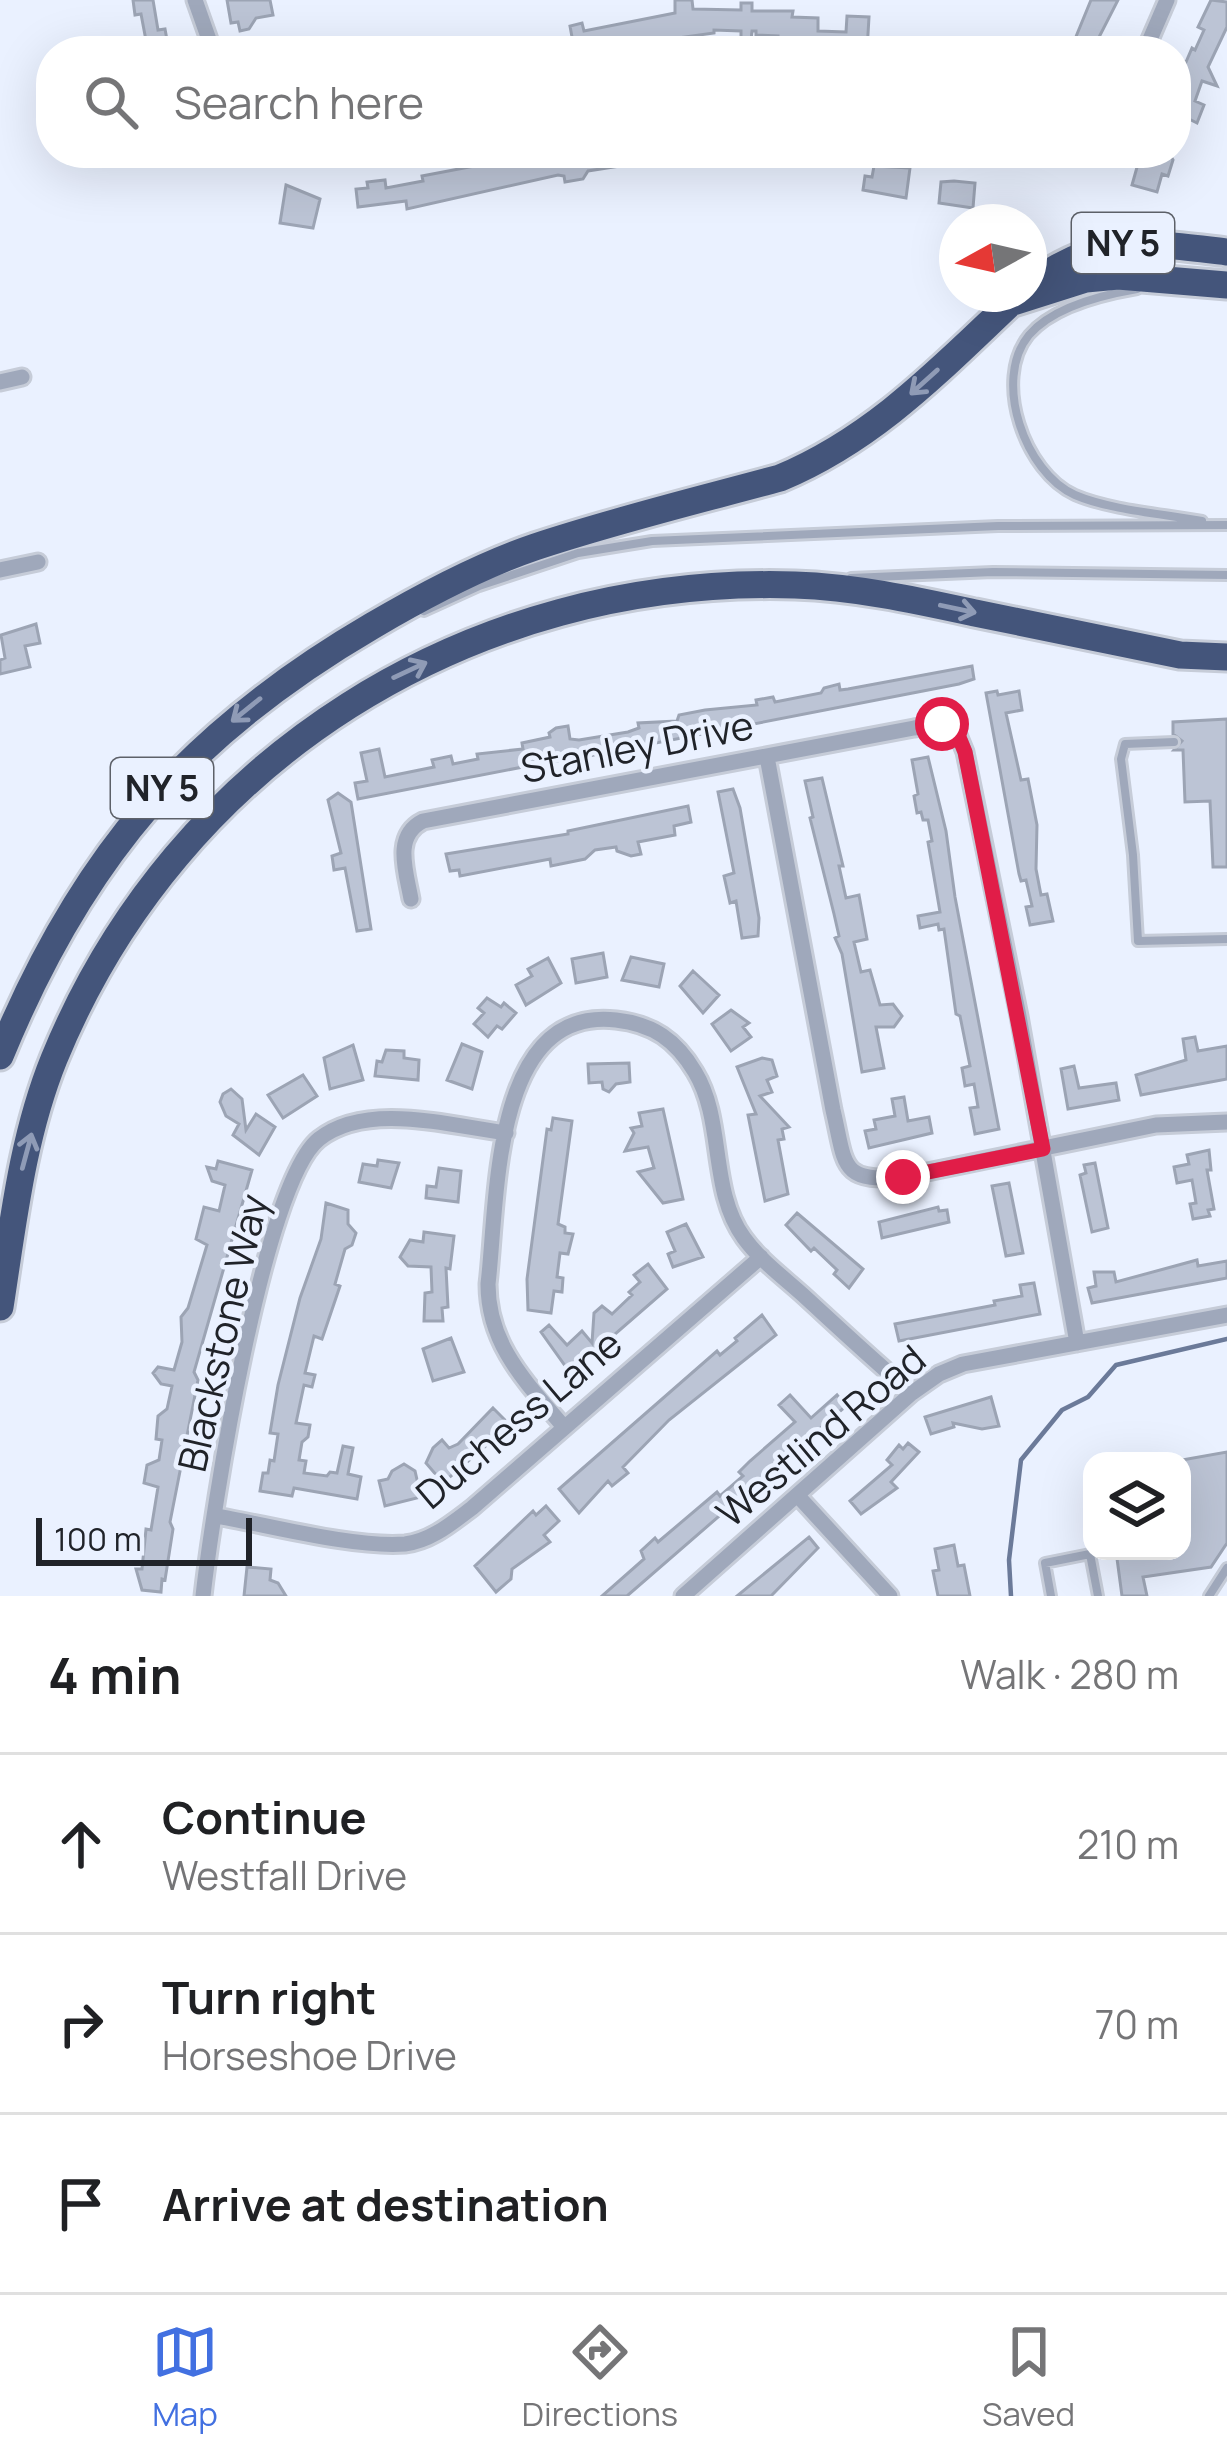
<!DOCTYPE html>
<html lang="en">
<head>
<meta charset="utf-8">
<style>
  body { margin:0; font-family:Manrope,sans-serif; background:#f6f6f6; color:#202124 }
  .controls { position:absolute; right:36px; bottom:36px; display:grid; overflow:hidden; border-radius:24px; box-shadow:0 12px 48px #0002 }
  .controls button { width:108px; height:108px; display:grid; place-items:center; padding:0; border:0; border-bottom:3px solid #e0e0e0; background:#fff; color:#202124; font:60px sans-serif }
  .compass { position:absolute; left:939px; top:204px; width:108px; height:108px; border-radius:50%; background:#fff; box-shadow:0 12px 48px #0002; rotate:262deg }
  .scale { position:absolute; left:36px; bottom:30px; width:216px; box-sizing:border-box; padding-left:12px; border:6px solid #202329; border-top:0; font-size:33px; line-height:42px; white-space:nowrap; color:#202329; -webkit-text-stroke:9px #eaf1ff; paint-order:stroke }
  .stop { position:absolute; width:36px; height:36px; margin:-27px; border:9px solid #e11d48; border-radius:50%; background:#fff }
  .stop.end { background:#e11d48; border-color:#fff; box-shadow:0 3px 12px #0008 }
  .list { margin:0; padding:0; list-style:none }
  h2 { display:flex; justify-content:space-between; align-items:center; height:156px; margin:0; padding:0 48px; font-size:51px }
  h2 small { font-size:39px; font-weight:400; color:#757577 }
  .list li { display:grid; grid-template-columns:78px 1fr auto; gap:36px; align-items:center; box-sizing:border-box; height:180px; padding:0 48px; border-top:3px solid #e0e0e0 }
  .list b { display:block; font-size:45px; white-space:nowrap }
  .list p { margin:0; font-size:39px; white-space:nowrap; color:#757577 }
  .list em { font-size:39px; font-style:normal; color:#757577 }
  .icon { flex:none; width:66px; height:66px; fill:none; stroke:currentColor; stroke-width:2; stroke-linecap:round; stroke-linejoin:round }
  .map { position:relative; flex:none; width:1227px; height:1596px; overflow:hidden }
  .search { position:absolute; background:#fff; box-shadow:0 12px 48px #0002; left:36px; right:36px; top:36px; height:132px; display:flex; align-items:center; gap:30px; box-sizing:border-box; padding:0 42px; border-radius:48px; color:#757577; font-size:45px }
  .sheet { height:696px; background:#fff }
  nav { display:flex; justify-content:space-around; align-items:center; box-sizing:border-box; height:168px; border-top:3px solid #e0e0e0; background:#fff; font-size:33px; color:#757577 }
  nav a { display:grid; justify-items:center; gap:6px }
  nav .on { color:#4270e1 }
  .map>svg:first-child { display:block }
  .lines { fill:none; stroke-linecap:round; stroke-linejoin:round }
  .stream { stroke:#6b7a99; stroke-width:4.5 }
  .building { fill:#bcc4d5; stroke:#9ca4b4; stroke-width:3 }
  .lane-casing { stroke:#c6ccd8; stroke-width:14 }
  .street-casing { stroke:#c6ccd8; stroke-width:21 }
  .highway-casing { stroke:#c6ccd8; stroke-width:33 }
  .lane { stroke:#9fa8bb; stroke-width:8 }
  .street { stroke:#9fa8bb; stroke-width:15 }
  .highway { stroke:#44557b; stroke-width:27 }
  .oneway { stroke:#8f9bb6 }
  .route { stroke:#e11d48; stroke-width:15 }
  .labels { text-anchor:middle; stroke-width:9; stroke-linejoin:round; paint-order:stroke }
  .shield { fill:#eaf1ff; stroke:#5d6169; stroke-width:3 }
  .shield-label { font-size:36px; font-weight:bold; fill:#202329 }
  .street-label { font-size:39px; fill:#202329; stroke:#eaf1ff }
</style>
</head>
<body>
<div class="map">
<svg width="1227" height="1596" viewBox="0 0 1227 1596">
  <rect width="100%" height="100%" fill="#eaf1ff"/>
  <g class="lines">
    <path class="stream" d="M1011,1596l-2,-36 12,-100 41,-50 26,-13 28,-32 111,-26"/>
  </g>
  <path class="building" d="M133,0h20l5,30 7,-1 4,22h-21l-7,-37 -6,1z
    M227,0h43l3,15 -17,3 -7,11 -9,2 -2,-9 -7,1z
    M675,0h17l1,9 48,1v-7h11v8h41l-1,6 26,1v13l28,1 1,-16 22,1 -2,34h-40v-7l-39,-3 -10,-2v-3l-22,-1v-4h-4l-1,9h-10v-9l-27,-1v3l-101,14 1,4h-87l-1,-6 46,-8 -2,-11 12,-3 2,8 91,-18z
    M1091,0h27l-25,49 -18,-10z
    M1211,0l16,2v25l-19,40 9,19 -15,-5 -7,20 9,4 -7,18 -10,-5 -11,25v-64l7,-18 3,1 6,-14 3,2 9,-20 -6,-3z
    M543,153h122v6l-77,12 -5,8 -18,3 -1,-6 -6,-1 -151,34 -1,-8 -48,6 -2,-18 12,-1 -1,-6 18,-2 1,8 37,-7 -1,-5z
    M1141,153h28l4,7 -5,16 -6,-2 -5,18 -25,-7z
    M874,166l36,2 -4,30 -43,-8 2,-14 7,1z
    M954,181l21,2 -2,25 -34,-5 2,-21z
    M286,185l34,14 -7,29 -33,-5z
    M36,624l4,19 -15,3 5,21 -30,7v-14l5,-2 -4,-23z
    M972,666l2,13 -15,5 -396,77h-8l-1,-5 -22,4 1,5 -175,34 -3,-16 12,-2 -6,-28 18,-4 6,28 49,-10 -2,-7 19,-4 2,8 25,-5 -1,-5 46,-5 -1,-6 28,-6 -1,-4 7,-5 12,-2 2,13 9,1 49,-8 11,-4 -1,-5 39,-2 2,-6 26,-5 52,-5 -1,-5 17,-3 2,5 46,-9 3,-5 15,-4 1,6 8,-1z
    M997,691l1,4 21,-4 3,19 -16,3 15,67 7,-1 9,46 -1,44 5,26 6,-1 6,27 -23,4 -4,-18 6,-1 -6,-26 -5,1 -2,-7 -33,-181z
    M1227,719v148h-14l-3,-66 -25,1 -2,-52h-9l8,-9 -9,-7v-12z
    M928,757l18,74 9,66 44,232 -24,5 -5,-26 8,-1 -4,-23 -9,2 -3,-18 8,-2 -10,-50 -4,-2 -12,-85 -5,1 -1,-6 -18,4 -2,-12 22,-4 -12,-70 4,-1 -4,-21h-5l-2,-8 -4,1 -3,-17 4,-2 -6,-34z
    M822,778l21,88h-4l7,32 13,-3 8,44 -13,3 7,30 9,-2 10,35 13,-1 9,12 -8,11h-18l8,41 -22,4 -20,-118 -7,-16 4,-2 -5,-22 -24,-96 3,-1 -8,-36z
    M733,789l7,19 19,110 -1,18 -16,2 -6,-37 -6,2 -6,-27 10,-3 -16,-81z
    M338,793l13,9 20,127 -14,2 -12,-63 -11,2 -2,-14 9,-3 -13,-53z
    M688,806l3,16 -17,4 1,9 -37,7 3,12 -10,2 -14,-5 -1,-4 -21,3 -10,9 -34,7 -1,-7 -90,17 -1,-6 -9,1 -4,-17 122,-20v-3z
    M603,953l4,24 -31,6 -4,-24z
    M631,957l33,7 -5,23 -37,-7z
    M548,958l13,25 -35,22 -10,-20 16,-9 -4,-7z
    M693,971l26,24 -16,18 -23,-27z
    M487,998l14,9 3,-4 12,10 -14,16 -5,-3 -9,11 -14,-13 10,-11 -6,-5z
    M731,1010l18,13 -6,4 8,10 -20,14 -19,-27z
    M1195,1037l3,14 29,-5v33l-86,16 -5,-20 50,-15 -3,-21z
    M462,1044l20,8 -10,37 -25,-9z
    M353,1045l10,35 -33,9 -6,-31z
    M386,1050l18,1v7l15,2 -1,20 -43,-4 2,-15 5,1z
    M762,1058l10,2 5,16 -10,4 5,12 -12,4 29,31 -7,2 2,10 -6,1 10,54 -23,7 -17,-86 8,-1 -19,-47z
    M629,1063l1,19 -14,2 -7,8 -6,-3 -1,-7 -13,1 -1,-19z
    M1074,1066l5,22 37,-5 3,17 -51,9 -7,-40z
    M303,1075l14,21 -34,22 -15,-23z
    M231,1089l11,10 4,31 10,-16 19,13 -16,28 -26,-20 6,-11 -13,-8 -6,-14 3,-8z
    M904,1097l4,24 21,-4 3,16 -63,15 -4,-17 11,-2 -2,-9 21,-4 -3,-17z
    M663,1109l20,90 -20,4 -25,-31 16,-4 -6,-21 -23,4 9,-18 -3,-5 11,-2 -3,-13z
    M553,1118l19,3 -14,103 7,3v6l8,1 -5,20 -8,-1 -3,24 6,1 -1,14 -8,-1 -3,22 -23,-3 -1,-31 20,-150 4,1z
    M1209,1150l2,20h-4l7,39 -6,1 2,6 -17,3 -3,-15 6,-1 -4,-23 -15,3 -3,-16 15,-3 -2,-9z
    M378,1160l21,3 -8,25 -32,-6 4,-18 14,2z
    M218,1161l34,9 -58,202 4,8 -28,142 3,7 -8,51 -3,-1 -1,13 -19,-2 -6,-21h6l4,-40 5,1 7,-43 -14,-4 3,-18 12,-5 3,-20 -6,-1 2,-23 9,-7 5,-23 -11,-2 -8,-11 5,-6 16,3 8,-28 -1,-25 7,-9 19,-63 -11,-6 8,-32 15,4 6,-26 -13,-4 -5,-14 9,2z
    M1095,1163l13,65 -16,4 -12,-57 6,-2 -2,-8z
    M439,1168l22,3 -3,31 -32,-4 1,-12 9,1z
    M1009,1183l14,70 -17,3 -14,-70z
    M326,1203l22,7v14l8,9 -4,12 -7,4 -10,35 5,2 -18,53 -8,-3 -9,37 10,2 -3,12 -8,-2 -8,38 14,2 -2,12 -6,5 -3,18 7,1 -2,12 23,3 3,-4 7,1 6,-27 10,2 -5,26 13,3 -4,22 -63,-11 -2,8 -32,-5 3,-18h5l2,-13 4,1 4,-27 -8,-1 8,-48 22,-87 21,-59z
    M938,1207l1,4 8,-1 2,12 -67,16 -3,-16z
    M797,1213l66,56 -14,19 -15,-14 3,-4 -23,-22 -3,3 -25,-26z
    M686,1224l17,33 -30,10 -5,-13 7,-3 -8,-19z
    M424,1232l30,4 -4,33 -4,-1 2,39 -6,1 1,13h-19l1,-28 7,-1 -1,-25 -23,-1 -8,-9 10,-17 13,2z
    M1197,1260l1,6 29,-5v17l-135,25 -4,-15 8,-2 -2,-14h20l2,10z
    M648,1264l19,25 -61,53 -3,-3 -32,35 -30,-42 8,-7 18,20 15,-14 10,12 2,-30 8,-7 10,8 20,-19 -3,-3 11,-10 -6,-7z
    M1034,1283l6,31 -141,27 -4,-17 100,-19 -1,-4 28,-5 -2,-11z
    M762,1315l14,20 -107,85 -46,47 5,6 -16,13 -4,-5 -29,32 -20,-24 158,-138 3,4 17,-14 -2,-3z
    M451,1338l13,34 -31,9 -10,-32z
    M790,1395l21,23 26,-23 9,11 -219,190h-25l42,-37 -3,-8 14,-13 3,4 59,-50 3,4 23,-20 -4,-4 11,-11 45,-39 -16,-17z
    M991,1397l8,29 -17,3 -29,-6 1,4 -23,7 -6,-17z
    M493,1408l17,17 -67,58 -17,-20 7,-15 9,-8 7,8 9,-4z
    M908,1443l11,9 -28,30 6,6 -36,26 -11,-13 42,-36 -5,-5 12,-15 4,4z
    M1227,1452v91l-16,24 -68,10 4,19h-25l-6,-45h66v-91z
    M404,1464l11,7 6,26 -36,9 -6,-25 9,-2 4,-8z
    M546,1506l13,15 -15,14 6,7 -38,27 -1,10 -15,13 -21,-26 58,-55 3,4z
    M809,1537l9,11 -47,48h-34z
    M954,1545l4,21 6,-1 6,31h-32l-5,-25 6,-1 -4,-21z
    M247,1567l24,2 -1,11 8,3 8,13h-42z"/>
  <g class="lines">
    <g class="lane-casing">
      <path id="lane" d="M1137,289c-35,6 -84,18 -108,46 -37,45 -4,138 46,160 35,15 89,19 127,26
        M851,578l142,-6 234,3
        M424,611l55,-25 99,-33 74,-12 346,-15 229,-1
        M1174,742l-49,2 -4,15 12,96 5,86 89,-2
        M1051,1596l-6,-33 45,-9 8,42
        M1209,1596l18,-28"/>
    </g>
    <g class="street-casing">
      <path id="street" d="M195,0l18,51
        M1145,51l22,-51
        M0,382l22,-5
        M0,570l38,-8
        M767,757l66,353c13,55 6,73 70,67l253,-52 71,-3
        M411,899c-5,-28 -18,-63 12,-78l491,-93 28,-4 14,6 9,22 54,264 58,327
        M564,1427c-38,-45 -76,-82 -76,-143 10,-82 3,-278 128,-264 37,4 60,20 79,52 30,49 14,118 49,166 16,22 39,39 59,57 36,33 71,66 109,98
        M798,1496l92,100
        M216,1516c52,9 138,32 189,28 26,-3 47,-21 67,-36l289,-251
        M203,1596c9,-81 60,-413 116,-457 48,-38 132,-13 187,-6
        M683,1596l229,-203 27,-19 24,-10 264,-49"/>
    </g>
    <g class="highway-casing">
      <path id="highway" d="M1029,286c69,-52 116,-44 198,-34
        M1010,303l76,-24 32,-3 109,9
        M0,1056c81,-198 187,-322 372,-430 51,-30 107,-60 163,-79 81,-27 164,-47 245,-69 98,-41 164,-113 240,-184
        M0,1307c13,-83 22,-169 54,-248 123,-301 417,-484 741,-474 61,2 120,15 180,28 68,14 136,28 205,42l47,2"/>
    </g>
    <use href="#lane" class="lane"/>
    <use href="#street" class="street"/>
    <use href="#highway" class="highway"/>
  </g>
  <defs><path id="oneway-shaft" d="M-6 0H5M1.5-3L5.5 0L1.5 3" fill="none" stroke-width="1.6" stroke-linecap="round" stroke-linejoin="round" transform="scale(3)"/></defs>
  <g class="oneway">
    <use href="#oneway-shaft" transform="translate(924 382) rotate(138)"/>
    <use href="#oneway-shaft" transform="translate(958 609) rotate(12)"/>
    <use href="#oneway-shaft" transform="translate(410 670) rotate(-25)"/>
    <use href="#oneway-shaft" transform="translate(246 710) rotate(141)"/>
    <use href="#oneway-shaft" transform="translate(27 1151) rotate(-75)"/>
  </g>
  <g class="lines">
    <path class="route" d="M903,1177l140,-28 -78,-397 -9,-22 -14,-6"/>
  </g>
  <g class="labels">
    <g class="shield">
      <rect x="1072" y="213" width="102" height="60" rx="9"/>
      <rect x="111" y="758" width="102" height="60" rx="9"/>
    </g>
    <g class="shield-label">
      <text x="1123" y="256">NY 5</text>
      <text x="162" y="801">NY 5</text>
    </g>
    <g class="street-label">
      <text transform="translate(637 747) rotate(-11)" y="14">Stanley Drive</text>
      <text transform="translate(223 1333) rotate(-77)" y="14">Blackstone Way</text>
      <text transform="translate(519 1419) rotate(-40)" y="14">Duchess Lane</text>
      <text transform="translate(821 1436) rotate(-40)" y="14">Westlind Road</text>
    </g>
  </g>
</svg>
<div class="controls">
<button><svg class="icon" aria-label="layers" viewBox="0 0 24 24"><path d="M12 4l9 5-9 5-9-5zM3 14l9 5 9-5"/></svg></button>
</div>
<svg class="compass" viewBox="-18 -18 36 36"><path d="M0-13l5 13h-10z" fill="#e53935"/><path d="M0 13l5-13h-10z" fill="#757577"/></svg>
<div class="scale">100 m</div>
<div class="stop" style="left:942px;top:724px"></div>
<div class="stop end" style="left:903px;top:1177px"></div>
<div class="search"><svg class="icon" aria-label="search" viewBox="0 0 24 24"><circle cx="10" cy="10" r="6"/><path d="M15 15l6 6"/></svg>Search here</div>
</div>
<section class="sheet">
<h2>4 min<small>Walk · 280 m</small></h2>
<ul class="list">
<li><svg class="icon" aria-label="ahead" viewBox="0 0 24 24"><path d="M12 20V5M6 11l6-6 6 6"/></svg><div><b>Continue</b><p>Westfall Drive</p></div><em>210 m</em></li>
<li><svg class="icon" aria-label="right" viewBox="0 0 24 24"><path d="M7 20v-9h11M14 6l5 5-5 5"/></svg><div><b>Turn right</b><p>Horseshoe Drive</p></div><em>70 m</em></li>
<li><svg class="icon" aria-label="arrive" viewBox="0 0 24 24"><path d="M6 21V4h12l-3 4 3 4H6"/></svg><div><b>Arrive at destination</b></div></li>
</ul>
</section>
<nav>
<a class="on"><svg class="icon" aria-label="map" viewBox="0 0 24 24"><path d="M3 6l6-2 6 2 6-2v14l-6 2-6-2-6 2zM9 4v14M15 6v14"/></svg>Map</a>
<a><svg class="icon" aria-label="directions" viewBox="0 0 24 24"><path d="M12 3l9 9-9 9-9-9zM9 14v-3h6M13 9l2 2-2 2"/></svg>Directions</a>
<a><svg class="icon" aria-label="saved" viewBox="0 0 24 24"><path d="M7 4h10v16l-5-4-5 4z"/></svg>Saved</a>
</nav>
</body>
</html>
